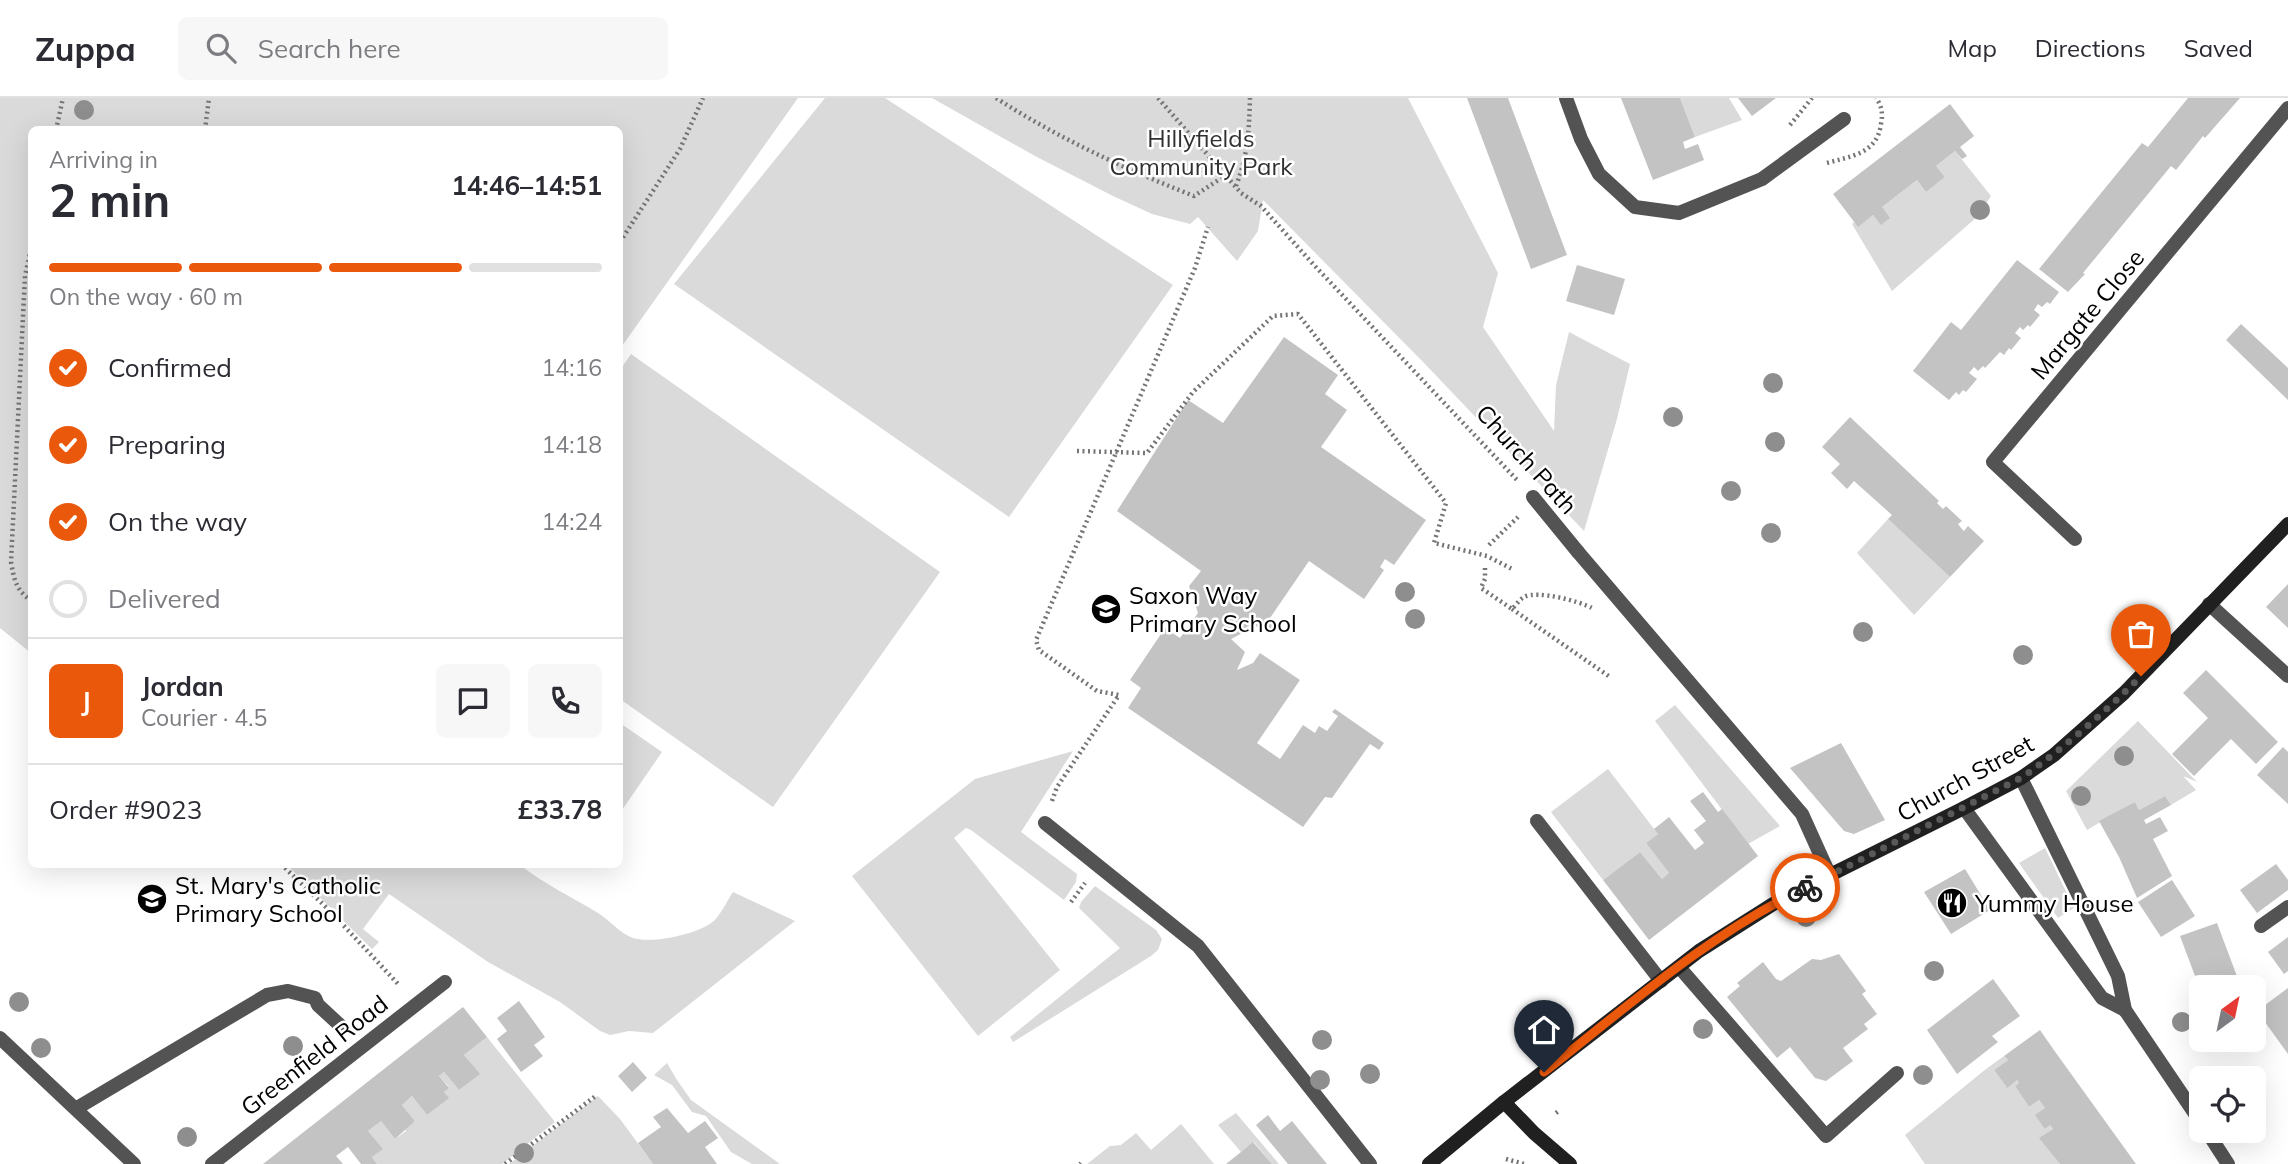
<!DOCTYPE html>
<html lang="en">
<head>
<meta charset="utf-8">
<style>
	body { margin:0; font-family:Mulish,sans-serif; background:#f7f7f7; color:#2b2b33; height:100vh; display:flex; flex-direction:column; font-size:26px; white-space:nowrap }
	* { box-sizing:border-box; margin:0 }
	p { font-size:23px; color:#7c7c81 }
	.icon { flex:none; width:38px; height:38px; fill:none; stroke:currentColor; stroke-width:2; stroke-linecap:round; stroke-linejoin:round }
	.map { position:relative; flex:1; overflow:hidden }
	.sheet { position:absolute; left:28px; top:28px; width:595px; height:742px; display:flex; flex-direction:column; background:#fff; border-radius:10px; box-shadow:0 7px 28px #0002 }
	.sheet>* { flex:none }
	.needle { width:46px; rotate:33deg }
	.fabs { position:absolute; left:2189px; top:877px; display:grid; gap:14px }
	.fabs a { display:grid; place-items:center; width:77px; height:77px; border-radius:10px; background:#fff; box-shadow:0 7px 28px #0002; font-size:35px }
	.pin { position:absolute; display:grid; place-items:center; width:60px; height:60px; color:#fff; margin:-72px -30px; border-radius:50% 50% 50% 0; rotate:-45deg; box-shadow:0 0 7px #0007 }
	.pin .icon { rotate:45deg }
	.courier { position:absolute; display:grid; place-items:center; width:70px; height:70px; margin:-35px; border:5px solid #ea580c; border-radius:50%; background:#fff; color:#222; box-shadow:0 2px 9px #0007 }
	.summary em { font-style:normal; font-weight:700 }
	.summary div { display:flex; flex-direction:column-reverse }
	.summary { display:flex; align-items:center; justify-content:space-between; height:119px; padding:0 21px }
	h1 { font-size:46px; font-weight:700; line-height:52px }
	.bar { display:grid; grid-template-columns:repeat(4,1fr); gap:10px 7px; align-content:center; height:84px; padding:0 21px }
	.bar i { height:9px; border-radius:5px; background:#e1e1e2 }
	.bar .on { background:#ea580c }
	.bar p { grid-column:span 4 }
	.line { display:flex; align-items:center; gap:18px; padding:0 21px; border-top:2px solid #e1e1e2 }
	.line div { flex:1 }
	.round { display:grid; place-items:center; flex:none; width:74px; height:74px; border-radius:10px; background:#f7f7f7 }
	ol { padding:0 21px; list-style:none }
	li { display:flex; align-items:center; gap:21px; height:77px }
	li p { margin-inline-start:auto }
	li .icon { padding:7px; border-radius:50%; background:#ea580c; color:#fff; stroke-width:4 }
	li:last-child { color:#7c7c81 }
	li i { width:38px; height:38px; border:4px solid #e1e1e2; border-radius:50% }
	header { display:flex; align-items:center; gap:42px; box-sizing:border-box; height:98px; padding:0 35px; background:#fff; border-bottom:2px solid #e1e1e2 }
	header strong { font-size:33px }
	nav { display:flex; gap:38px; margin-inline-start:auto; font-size:24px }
	.search { width:490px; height:63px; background:#f7f7f7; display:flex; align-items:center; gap:18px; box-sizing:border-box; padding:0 24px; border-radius:10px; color:#7c7c81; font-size:26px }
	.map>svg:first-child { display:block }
	.green { fill:#dadada }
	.building { fill:#c3c3c3 }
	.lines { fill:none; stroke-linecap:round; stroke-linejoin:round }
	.path { stroke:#757575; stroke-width:4.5; stroke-dasharray:2 3.5; stroke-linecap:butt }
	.lane { stroke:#535353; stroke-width:14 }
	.street { stroke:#535353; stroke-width:14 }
	.secondary { stroke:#202020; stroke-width:14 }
	.tree { fill:#8e8e8e }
	.done { stroke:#595959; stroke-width:7; stroke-dasharray:0 12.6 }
	.route { stroke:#ea580c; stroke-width:9 }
	.labels { text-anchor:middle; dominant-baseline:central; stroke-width:5; stroke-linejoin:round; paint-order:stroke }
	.park-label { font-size:24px; fill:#313131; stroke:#fff }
	.street-label { font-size:24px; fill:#000; stroke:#fff }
	.poi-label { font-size:24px; fill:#000; stroke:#fff; text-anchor:start }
</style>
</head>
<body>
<header>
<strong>Zuppa</strong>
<div class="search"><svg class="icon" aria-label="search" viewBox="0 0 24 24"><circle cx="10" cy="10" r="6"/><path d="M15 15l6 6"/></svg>Search here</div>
<nav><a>Map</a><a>Directions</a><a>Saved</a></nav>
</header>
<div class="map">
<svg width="2288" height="1066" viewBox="0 0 2288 1066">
	<rect width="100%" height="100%" fill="#fff"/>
	<!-- green -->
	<g class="green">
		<polygon points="0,0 798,0 620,251 620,32 32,32 31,555 0,530"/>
		<polygon points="825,0 885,0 1173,187 1009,419 674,186"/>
		<polygon points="932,0 1408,0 1498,175 1483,229 1554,333 1556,287 1569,234 1630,266 1617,321 1584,433 1426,267 1263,102 1258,133 1237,163 1198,119 1190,126 1152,116 1113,98 1035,58"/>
		<polygon points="1680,0 1729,0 1742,22 1695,39"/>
		<polygon points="1955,53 1991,98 1977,119 1892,193 1852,126 1854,124 1858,128 1873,117 1881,126 1882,109 1917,82 1926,94 1945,79 1936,68"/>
		<polygon points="631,256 940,474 773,709 620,601 620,272"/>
		<polygon points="1888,421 1950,479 1914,517 1857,455"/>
		<polygon points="1675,607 1780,728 1748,746 1655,623"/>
		<polygon points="2138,623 2197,684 2183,678 2196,692 2171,707 2165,698 2139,712 2135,704 2087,732 2066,693"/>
		<polygon points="620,625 662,654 620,715 620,624"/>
		<polygon points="1073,653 1021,734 1077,776 1076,784 1064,802 971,732 966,730 954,740 1060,872 978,938 852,778 975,681"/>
		<polygon points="1608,671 1658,736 1646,745 1669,775 1662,781 1640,754 1603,782 1551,714"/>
		<polygon points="2045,750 2074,810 2058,820 2019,765"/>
		<path d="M287 767H520C544 786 572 799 598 815 610 822 619 835 633 840 653 846 700 836 715 822 722 814 727 803 733 794L795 823 653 935 629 933 610 937 600 933 560 904 488 864 389 796 363 831 379 844 372 851Z"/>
		<polygon points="1095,788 1156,832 1162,841 1158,852 1151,858 1013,944 1010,939 1120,850 1079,810 1081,804"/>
		<polygon points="487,939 555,1024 502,1066 377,1066 372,1059 382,1051 368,1033 381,1023 395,1041 406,1033 405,1031 415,1023 402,1007 412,998 427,1017 448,1000 444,994 449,989 439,978 444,974 459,992 479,976 464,957"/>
		<polygon points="2004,958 2008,962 1994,972 2006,989 2017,982 2019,985 2015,988 2029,1009 2039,1002 2045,1010 2045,1031 2050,1027 2053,1031 2040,1040 2060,1066 1925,1066 1905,1037 1986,971"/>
		<polygon points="667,965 677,982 691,1002 780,1066 752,1066 731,1054 706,1018 692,1014 672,987 654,977"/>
		<polygon points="598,998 620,1021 653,1066 509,1066"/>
		<polygon points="1236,1015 1279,1066 1272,1066 1254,1044 1241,1054 1218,1027"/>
		<polygon points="1181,1026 1214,1066 1087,1066 1110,1048 1121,1047 1136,1035 1151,1052"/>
	</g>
	<!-- building -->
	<g class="building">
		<polygon points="1467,0 1508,0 1567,157 1531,171"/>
		<polygon points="1621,0 1680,0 1695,39 1683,44 1685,51 1698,46 1704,62 1653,82"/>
		<polygon points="1738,0 1776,0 1752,18"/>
		<polygon points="2188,0 2240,0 2205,40 2203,38 2176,72 2171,68 2083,175 2085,176 2068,194 2039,171 2142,45 2148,49"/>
		<polygon points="1950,6 1974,38 1960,49 1967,58 1962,61 1955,53 1936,68 1945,79 1926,94 1917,82 1882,109 1890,120 1881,127 1873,117 1858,129 1833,96"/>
		<polygon points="2017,162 2059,194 2050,206 2047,204 2042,209 2038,206 2034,212 2040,217 2030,229 2028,227 2023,232 2020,229 2015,235 2021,240 2011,252 2009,250 2004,257 2000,254 1985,270 1983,268 1978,273 1974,269 1969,275 1977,281 1966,294 1963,292 1959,297 1956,294 1949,302 1913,273 1951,224 1961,232"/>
		<polygon points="1577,167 1625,181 1614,217 1566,203"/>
		<polygon points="2241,226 2288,270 2288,302 2226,242"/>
		<polygon points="1284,239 1338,277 1325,296 1347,312 1321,349 1426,422 1394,467 1385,461 1380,469 1384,472 1364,501 1309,463 1270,520 1276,524 1268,536 1256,528 1231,541 1245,554 1237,572 1253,565 1260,555 1300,582 1257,645 1280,661 1303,627 1315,635 1319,628 1327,633 1338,618 1332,614 1335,611 1384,645 1379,652 1370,646 1332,700 1325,699 1303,729 1128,610 1141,590 1130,582 1165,530 1180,540 1198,515 1189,488 1201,473 1117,413 1188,302 1223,325"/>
		<polygon points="1850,319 1939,403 1937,405 1943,411 1946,408 1962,423 1958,426 1961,430 1964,433 1968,428 1984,443 1950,479 1888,421 1892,417 1854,383 1847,391 1831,375 1840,366 1822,349"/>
		<polygon points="2288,486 2288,530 2266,509"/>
		<polygon points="2206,572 2278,644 2256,666 2231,641 2194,678 2172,656 2208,620 2183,595"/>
		<polygon points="1841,645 1885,722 1854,736 1844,733 1790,670"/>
		<polygon points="2283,649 2288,654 2288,706 2257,677"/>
		<polygon points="1703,694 1718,714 1722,711 1758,758 1649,842 1603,782 1640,754 1662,781 1669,775 1646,745 1658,736 1654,731 1669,719 1695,752 1704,745 1694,732 1706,723 1690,703"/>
		<polygon points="2165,698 2171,707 2144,722 2146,726 2160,719 2168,733 2153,741 2172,778 2137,800 2119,759 2099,723 2135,704 2139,712"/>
		<polygon points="2276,766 2288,782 2288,792 2257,815 2240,792"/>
		<polygon points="1965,771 1990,812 1951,836 1924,794"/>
		<polygon points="2172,782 2195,818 2161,839 2138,804"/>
		<polygon points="2217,825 2241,889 2202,889 2201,894 2180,838"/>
		<polygon points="2288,839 2288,873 2284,876 2268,854"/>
		<polygon points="1839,856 1866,893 1862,896 1877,916 1864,926 1868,931 1843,950 1853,963 1826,983 1815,980 1790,949 1777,960 1727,899 1740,888 1737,885 1763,864 1776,881 1781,883 1812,861 1821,862"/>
		<polygon points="1993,881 2020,918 1992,938 1998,944 1957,976 1927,932"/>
		<polygon points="2288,890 2288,956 2257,913"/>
		<polygon points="519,903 545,939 534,947 543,958 521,974 497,941 507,933 497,920"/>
		<polygon points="463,909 487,939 464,957 480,976 459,992 444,974 439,978 449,990 444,994 449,1000 427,1017 412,998 402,1007 415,1023 395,1041 381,1023 368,1033 383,1051 372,1059 377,1066 361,1066 348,1049 336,1058 343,1066 263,1066"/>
		<polygon points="2040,932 2056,955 2136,1066 2060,1066 2039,1040 2053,1031 2050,1027 2045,1031 2035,1017 2045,1010 2039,1002 2029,1009 2015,988 2019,985 2017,982 2007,990 1994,972 2008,962 2004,958"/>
		<polygon points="633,964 647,980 632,994 618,978"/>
		<polygon points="667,1010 688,1035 705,1023 718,1040 705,1049 717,1066 653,1066 638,1045 661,1029 653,1019"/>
		<polygon points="1268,1017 1280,1033 1292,1023 1327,1066 1288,1066 1256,1027"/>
		<polygon points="1253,1044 1272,1066 1226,1066 1241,1054"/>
	</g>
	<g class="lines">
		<!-- path -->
		<g class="path">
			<path d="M996 0C1058 40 1125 71 1194 98L1226 77"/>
			<polyline points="1158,0 1241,95 1261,108 1313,166 1518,383"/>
			<polyline points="1790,27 1812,0"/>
			<polyline points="56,32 63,0"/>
			<polyline points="205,32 209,0"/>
			<path d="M1827 65C1851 58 1877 56 1881 26 1883 16 1882 8 1876 0"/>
			<path d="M1236 88C1248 57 1249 33 1250 0"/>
			<polyline points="620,144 680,51 703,0"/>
			<path d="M32 146 25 178 11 464C14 481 16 493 32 503"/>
			<polyline points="1077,353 1147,355 1193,294 1273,218 1298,216 1446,405 1434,445 1487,458 1514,472"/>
			<polyline points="1489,447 1518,419"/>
			<path d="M1485 470V481L1481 490 1512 511C1516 507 1519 502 1524 499 1537 492 1579 503 1592 510"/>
			<polyline points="1512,511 1610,579"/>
			<polyline points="1052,703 1057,689 1119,597 1097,593 1039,552 1036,542 1195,170 1208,129"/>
			<polyline points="281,766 332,815 400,888"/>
			<polyline points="1071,804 1085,785"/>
			<polyline points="1556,1015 1560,1012"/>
			<polyline points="1506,1061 1524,1066"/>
			<polyline points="505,1066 597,997"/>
			<polyline points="1080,1066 1081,1065"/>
		</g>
		<!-- lane -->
		<g class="lane">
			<polyline points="1533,399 1578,454"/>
			<polyline points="1537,723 1661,883"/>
			<polyline points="1045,725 1198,848 1370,1066"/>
			<polyline points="2261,828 2288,809"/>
			<polyline points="1679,869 1826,1038 1897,975"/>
			<polyline points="0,940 134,1066"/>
			<polyline points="77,1010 267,897 288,893 315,900 318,907 343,930"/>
		</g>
		<!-- street -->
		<g class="street">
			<polyline points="1566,0 1581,41 1599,76 1635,109 1679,115 1762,81 1844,21"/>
			<polyline points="2075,441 1993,364 2288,10"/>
			<polyline points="1578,454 1802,716 1830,778"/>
			<polyline points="2209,506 2288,578"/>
			<polyline points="2021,680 2118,878 2125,912 2202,1026"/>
			<polyline points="1964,710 2102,900 2125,912"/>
			<polyline points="2206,1032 2228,1066"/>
			<polyline points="212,1066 445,884"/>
		</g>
		<!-- secondary -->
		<g class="secondary">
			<polyline points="1504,1004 1534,1035 1570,1066"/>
			<polyline points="1429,1066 1504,1004 1699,853 1778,803 1964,710 2021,680 2054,657 2124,595 2288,426"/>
		</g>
	</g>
	<!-- trees -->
	<g class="tree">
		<circle cx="84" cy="12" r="10"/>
		<circle cx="1980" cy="112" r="10"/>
		<circle cx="1773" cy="285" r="10"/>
		<circle cx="1673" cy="319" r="10"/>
		<circle cx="1775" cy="344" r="10"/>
		<circle cx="1731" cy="393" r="10"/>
		<circle cx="1771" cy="435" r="10"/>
		<circle cx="1405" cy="494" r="10"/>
		<circle cx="1415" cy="521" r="10"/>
		<circle cx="1863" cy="534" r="10"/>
		<circle cx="2023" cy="557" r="10"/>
		<circle cx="2124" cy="658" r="10"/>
		<circle cx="2081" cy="698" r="10"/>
		<circle cx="1806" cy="819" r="10"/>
		<circle cx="1934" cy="873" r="10"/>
		<circle cx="19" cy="904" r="10"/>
		<circle cx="2182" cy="924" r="10"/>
		<circle cx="1703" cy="931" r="10"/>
		<circle cx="1322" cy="942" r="10"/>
		<circle cx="293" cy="948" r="10"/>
		<circle cx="41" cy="950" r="10"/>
		<circle cx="1370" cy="976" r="10"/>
		<circle cx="1923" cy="977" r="10"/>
		<circle cx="1320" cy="982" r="10"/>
		<circle cx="187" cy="1039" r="10"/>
		<circle cx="524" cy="1055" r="10"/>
	</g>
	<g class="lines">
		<!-- done -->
		<path class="done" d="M1805 790 2021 680C2064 650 2104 615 2141 578"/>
		<!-- route -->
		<path class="route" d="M1544 974C1627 909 1709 836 1805 790"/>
	</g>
	<!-- icons -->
	<defs>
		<g id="school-disc" transform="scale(1.575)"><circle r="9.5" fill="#000" stroke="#fff"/><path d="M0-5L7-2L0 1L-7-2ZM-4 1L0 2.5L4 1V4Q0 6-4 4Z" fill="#fff"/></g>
		<g id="restaurant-disc" transform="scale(1.575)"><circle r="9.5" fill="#000" stroke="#fff"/><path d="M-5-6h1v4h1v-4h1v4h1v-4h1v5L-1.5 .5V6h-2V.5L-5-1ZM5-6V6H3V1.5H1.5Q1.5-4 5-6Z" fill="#fff"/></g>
	</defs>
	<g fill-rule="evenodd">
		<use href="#school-disc" x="1106" y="511"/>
		<use href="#school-disc" x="152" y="801"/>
		<use href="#restaurant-disc" x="1952" y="805"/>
	</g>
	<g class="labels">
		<!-- park labels -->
		<g class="park-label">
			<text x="1201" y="40">Hillyfields<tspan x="1201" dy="28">Community Park</tspan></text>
		</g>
		<!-- street labels -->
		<g class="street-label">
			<text transform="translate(2087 216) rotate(-50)">Margate Close</text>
			<text transform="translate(1527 361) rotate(48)">Church Path</text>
			<text transform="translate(1965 680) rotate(-29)">Church Street</text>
			<text transform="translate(314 957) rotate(-38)">Greenfield Road</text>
		</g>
		<!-- poi labels -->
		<g class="poi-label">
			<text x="1129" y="497">Saxon Way<tspan x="1129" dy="28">Primary School</tspan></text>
			<text x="175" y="787">St. Mary's Catholic<tspan x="175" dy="28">Primary School</tspan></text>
			<text x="1975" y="805">Yummy House</text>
		</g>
	</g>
</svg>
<div class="fabs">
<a><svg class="needle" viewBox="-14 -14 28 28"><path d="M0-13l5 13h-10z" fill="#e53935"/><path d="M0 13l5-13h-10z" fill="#7c7c81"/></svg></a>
<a><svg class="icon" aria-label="locate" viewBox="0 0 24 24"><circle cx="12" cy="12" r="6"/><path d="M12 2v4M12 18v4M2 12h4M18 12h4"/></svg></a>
</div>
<div class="pin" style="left:2141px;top:578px;background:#ea580c"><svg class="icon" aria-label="bag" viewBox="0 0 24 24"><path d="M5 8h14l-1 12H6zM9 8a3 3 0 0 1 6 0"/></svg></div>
<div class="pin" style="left:1544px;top:974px;background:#1f2937"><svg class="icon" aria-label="home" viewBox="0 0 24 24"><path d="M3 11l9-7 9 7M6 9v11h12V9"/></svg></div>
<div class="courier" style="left:1805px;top:790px"><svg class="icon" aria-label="bike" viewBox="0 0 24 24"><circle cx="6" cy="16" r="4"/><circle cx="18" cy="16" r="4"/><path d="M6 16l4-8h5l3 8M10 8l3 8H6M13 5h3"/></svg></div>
<section class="sheet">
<div class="summary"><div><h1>2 min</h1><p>Arriving in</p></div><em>14:46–14:51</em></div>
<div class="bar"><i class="on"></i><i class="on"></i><i class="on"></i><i></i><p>On the way · 60 m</p></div>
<ol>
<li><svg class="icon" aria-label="check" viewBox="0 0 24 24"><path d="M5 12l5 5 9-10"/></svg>Confirmed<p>14:16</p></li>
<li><svg class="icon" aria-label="check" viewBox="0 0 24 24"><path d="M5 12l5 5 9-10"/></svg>Preparing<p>14:18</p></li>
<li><svg class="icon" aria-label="check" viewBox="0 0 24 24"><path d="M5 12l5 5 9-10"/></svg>On the way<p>14:24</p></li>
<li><i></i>Delivered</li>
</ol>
<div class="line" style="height:126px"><b class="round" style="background:#ea580c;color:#fff">J</b><div><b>Jordan</b><p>Courier · 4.5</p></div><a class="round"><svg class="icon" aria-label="chat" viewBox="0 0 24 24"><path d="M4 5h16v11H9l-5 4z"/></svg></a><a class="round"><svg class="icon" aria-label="phone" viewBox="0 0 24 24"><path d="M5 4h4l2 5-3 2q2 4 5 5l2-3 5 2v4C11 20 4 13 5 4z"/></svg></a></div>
<div class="line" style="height:91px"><div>Order #9023</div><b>£33.78</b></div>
</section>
</div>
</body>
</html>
